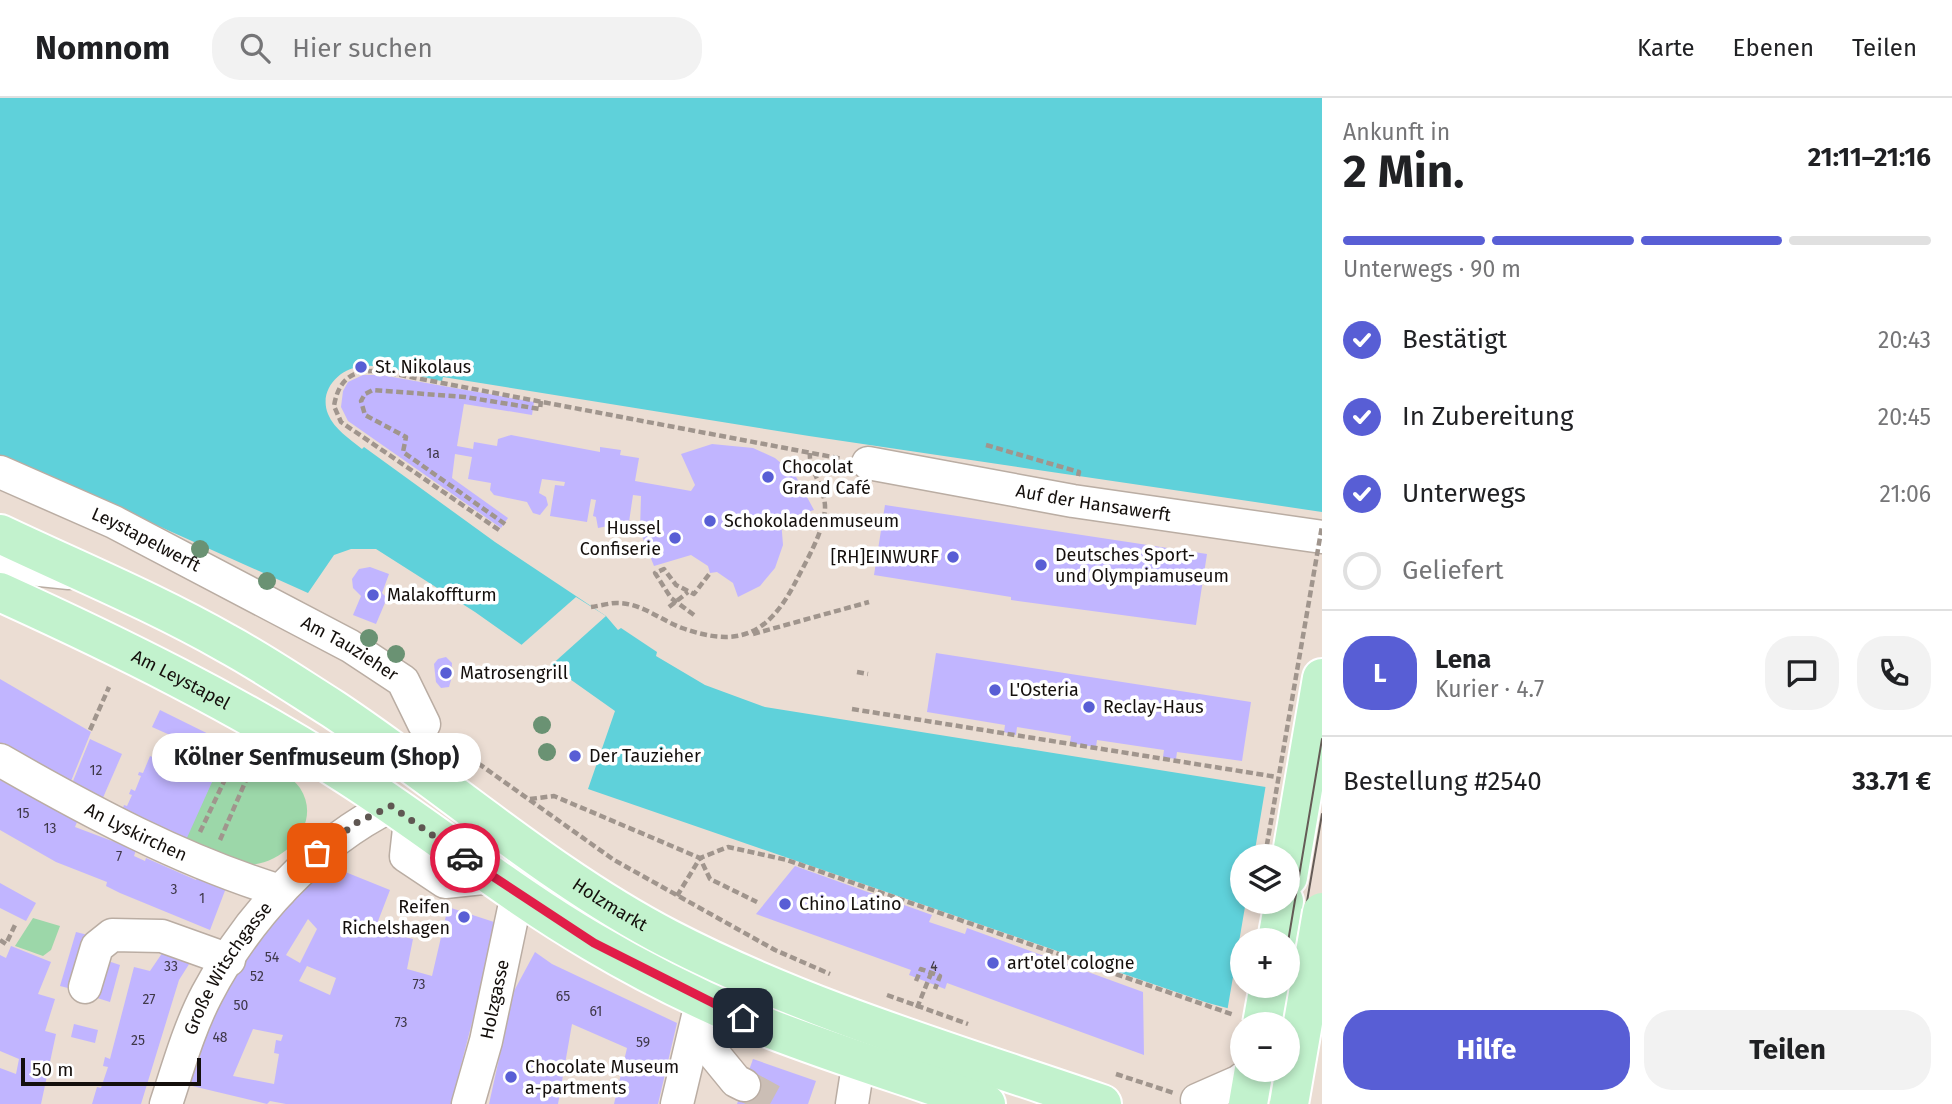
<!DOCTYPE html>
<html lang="de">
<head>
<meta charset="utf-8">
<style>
	body { margin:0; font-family:"Fira Sans",sans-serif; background:#f2f2f2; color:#202124; height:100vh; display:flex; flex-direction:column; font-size:26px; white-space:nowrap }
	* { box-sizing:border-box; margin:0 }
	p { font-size:23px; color:#757577 }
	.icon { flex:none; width:38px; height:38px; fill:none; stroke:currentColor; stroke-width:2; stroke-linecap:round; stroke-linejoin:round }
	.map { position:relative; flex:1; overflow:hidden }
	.side { display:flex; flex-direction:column; background:#fff; width:630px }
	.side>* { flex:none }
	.fabs { position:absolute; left:1230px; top:746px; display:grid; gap:14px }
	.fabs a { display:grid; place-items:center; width:70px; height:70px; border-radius:50%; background:#fff; box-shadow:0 4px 10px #0003; font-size:35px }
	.scale { position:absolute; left:21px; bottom:18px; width:180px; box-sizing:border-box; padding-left:7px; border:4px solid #140f0c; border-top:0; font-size:19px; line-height:24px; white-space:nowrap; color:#140f0c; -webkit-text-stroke:5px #fff; paint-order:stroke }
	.pin { position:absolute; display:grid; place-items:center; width:60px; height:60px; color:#fff; margin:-30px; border-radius:14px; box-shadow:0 4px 10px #0006 }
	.courier { position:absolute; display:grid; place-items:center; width:70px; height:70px; margin:-35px; border:5px solid #e11d48; border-radius:50%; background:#fff; color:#222; box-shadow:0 2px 9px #0007 }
	.bubble { position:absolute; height:49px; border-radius:24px; background:#fff; box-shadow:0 4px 10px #0003; font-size:23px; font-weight:700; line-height:49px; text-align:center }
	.headline em { font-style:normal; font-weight:700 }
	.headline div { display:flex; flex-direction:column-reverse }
	.headline { display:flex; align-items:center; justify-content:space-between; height:119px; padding:0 21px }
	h1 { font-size:46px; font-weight:700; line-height:52px }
	.bar { display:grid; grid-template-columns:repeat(4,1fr); gap:10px 7px; align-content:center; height:84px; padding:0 21px }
	.bar i { height:9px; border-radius:5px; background:#e0e0e0 }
	.bar .current { background:#585ed5 }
	.bar p { grid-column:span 4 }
	.line { display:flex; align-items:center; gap:18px; padding:0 21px; border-top:2px solid #e0e0e0 }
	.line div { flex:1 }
	.round { display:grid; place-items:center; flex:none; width:74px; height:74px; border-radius:28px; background:#f2f2f2 }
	ol { padding:0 21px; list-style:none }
	li { display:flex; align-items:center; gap:21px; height:77px }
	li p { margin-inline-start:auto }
	li .icon { padding:7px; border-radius:50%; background:#585ed5; color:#fff; stroke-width:4 }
	li:last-child { color:#757577 }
	li i { width:38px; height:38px; border:4px solid #e0e0e0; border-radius:50% }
	.primary-button { display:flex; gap:14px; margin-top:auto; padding:14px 21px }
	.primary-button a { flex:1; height:80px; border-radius:28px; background:#585ed5; color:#fff; font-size:28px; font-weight:700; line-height:80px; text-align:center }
	.primary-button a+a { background:#f2f2f2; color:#202124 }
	header { display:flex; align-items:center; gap:42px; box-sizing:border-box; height:98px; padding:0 35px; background:#fff; border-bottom:2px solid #e0e0e0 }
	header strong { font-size:33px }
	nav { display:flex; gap:38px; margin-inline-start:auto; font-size:24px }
	.search { width:490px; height:63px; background:#f2f2f2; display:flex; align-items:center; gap:18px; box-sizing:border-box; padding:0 24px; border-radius:28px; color:#757577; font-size:26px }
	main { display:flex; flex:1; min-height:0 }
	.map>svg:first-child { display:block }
	.green { fill:#9cd7a9 }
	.water { fill:#5fd1da; fill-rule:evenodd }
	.pier { fill:#ebddd3; fill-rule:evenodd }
	.building { fill:#c1b5ff; fill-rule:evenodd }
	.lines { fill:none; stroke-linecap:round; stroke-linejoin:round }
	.minor-tunnel { stroke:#cbbeb5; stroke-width:32; stroke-dasharray:32 16; stroke-linecap:butt }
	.minor-casing { stroke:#baada3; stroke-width:35 }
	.major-casing { stroke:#fff; stroke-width:42 }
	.path { stroke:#a0958d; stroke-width:4.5; stroke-dasharray:7 3.5; stroke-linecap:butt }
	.minor { stroke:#fff; stroke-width:32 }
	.major { stroke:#c2f2cd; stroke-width:38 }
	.tram { stroke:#645b56; stroke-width:2 }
	.major-bridge-casing { stroke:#fff; stroke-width:42; stroke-linecap:butt }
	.path-bridge { stroke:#a0958d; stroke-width:4.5; stroke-dasharray:7 3.5; stroke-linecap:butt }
	.major-bridge { stroke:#c2f2cd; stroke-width:38 }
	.tree { fill:#6a9273 }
	.done { stroke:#5f5752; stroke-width:7; stroke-dasharray:0 12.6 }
	.route { stroke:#e11d48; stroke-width:9 }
	.poi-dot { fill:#585ed5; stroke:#fff; stroke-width:2.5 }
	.labels { text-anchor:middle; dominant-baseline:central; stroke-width:7; stroke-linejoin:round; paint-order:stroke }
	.number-label { font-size:14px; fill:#3f3849 }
	.poi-label { font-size:18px; fill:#140f0c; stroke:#fff; text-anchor:start }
	.street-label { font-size:18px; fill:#140f0c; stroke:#fff }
</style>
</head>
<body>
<header>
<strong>Nomnom</strong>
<div class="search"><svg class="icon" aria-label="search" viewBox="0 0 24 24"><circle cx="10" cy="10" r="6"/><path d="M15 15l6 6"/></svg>Hier suchen</div>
<nav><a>Karte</a><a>Ebenen</a><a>Teilen</a></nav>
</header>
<main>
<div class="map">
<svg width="1322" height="1006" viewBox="0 0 1322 1006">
	<rect width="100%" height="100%" fill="#ebddd3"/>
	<!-- green -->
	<g class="green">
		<path d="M248 659C263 667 290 675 300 690 323 725 286 765 250 767L185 741 221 664 241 674Z"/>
		<polygon points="33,820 60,828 51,852 43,858 15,848"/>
	</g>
	<!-- water -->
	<path class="water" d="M0 0H1322V414L809 338 443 279 442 283C418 279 386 266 364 268 341 269 318 291 328 316 334 331 350 341 362 351L364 349 495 444 606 518 618 532 621 530 657 554 656 558 705 587 765 609 1322 698 1288 926 1208 905 588 691 615 613 475 514 376 451H351L334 457 308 495 0 357ZM1242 758H1288V803H1242ZM1242 842H1288V887H1242Z"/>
	<!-- pier -->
	<g class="pier">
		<polygon points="576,499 606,518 548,570 519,549"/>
		<path d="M1266 686 1322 694V942L1288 932V926H1266L1227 914 1246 803H1288V758H1254ZM1242 842H1288V887H1242Z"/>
	</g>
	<!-- building -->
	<g class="building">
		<polygon points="363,277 381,277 534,304 532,317 464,306 457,348 473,351 474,344 497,348 498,341 511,337 600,354 600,349 621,352 620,357 639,360 635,383 691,393 695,387 681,356 712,346 753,350 775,360 795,377 814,412 781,422 783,447 775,470 760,488 738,499 733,485 717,474 710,475 708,468 691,457 654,468 640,433 641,398 633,397 629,424 609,421 608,428 598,430 596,419 593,418 596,402 591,401 587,424 550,418 555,387 564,388 565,384 542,381 539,395 546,399 548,407 540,417 533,415 527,404 494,397 490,392 491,385 468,381 472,359 455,356 452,380 508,420 501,430 348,323 341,309 343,293 348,284"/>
		<polygon points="885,407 1207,456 1196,527 1011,502 1011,499 874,477"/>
		<polygon points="370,469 389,476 382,495 387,500 376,526 353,517 361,498 353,490 352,481 359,471"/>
		<polygon points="936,555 1251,604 1242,663 1177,654 1176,661 1163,659 1164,652 1097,642 1096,649 1070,645 1071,638 1017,629 1016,637 1004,634 1005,627 927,614"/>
		<polygon points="446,559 452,565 451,582 449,589 441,590 436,584 434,566 438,561"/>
		<polygon points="0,581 91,634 69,688 0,647"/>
		<polygon points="160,612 249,656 241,674 221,664 186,742 119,721 124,707 127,708 132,697 129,696 131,691 135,693 141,678 138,677 139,674 143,675 150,658 157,661 169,641 170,637 152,629"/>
		<polygon points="90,641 122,656 102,702 71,688"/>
		<polygon points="0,682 77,724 75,729 136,752 134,758 145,763 146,760 196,782 197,779 226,790 210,832 120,795 106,788 107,784 56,764 0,732"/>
		<path d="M323 765 390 792 375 831 413 841 407 871 432 878 448 809 494 824 497 828 451 1006H286L270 1003 267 1006 188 987 212 915 231 880 285 808ZM308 821 317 831 300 865 286 857ZM307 868 336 880 330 897 299 883ZM253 931 283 937 281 943 276 942 274 955 279 956 274 986 233 978Z"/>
		<polygon points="795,768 932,817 929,824 965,836 967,830 1143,894 1144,957 947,885 945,891 909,877 911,872 756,816"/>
		<polygon points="0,785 36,805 26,823 0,810"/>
		<polygon points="76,834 92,838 76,892 60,888"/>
		<polygon points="11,848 51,864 38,896 55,901 45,933 56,936 41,1006 0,1006 0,970 16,976 19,961 0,953 0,857 6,860"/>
		<polygon points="167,848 191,863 179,882 141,1006 92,1006 97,989 101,990 108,969 103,968 105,959 110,961 134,869 150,873"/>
		<polygon points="535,854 552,866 677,925 658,1006 614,1006 627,950 572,926 558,1006 489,1006 514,893"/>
		<polygon points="105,862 120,867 110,904 94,899"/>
		<polygon points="74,926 98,932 95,945 71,939"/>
		<polygon points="753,961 816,983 808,1006 737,1006"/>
	</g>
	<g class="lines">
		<!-- minor-tunnel -->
		<polyline class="minor-tunnel" points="744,987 779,1006"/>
		<!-- minor casing -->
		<g class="minor-casing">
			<g id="minor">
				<path id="s1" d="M868 365 1073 403 1322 439"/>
				<path id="s2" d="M0 374 114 424 350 548 403 583 424 626"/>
				<polyline points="0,468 69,475"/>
				<path id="s3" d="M0 662C89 713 182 763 280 793"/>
				<polyline points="410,722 406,758 445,784 492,779"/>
				<polyline points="85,889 97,849 112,837 162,838 229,862"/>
				<polyline points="695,933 736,983 744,987"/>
				<polyline points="1197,1002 1238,984 1257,971"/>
				<path id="s4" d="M166 1006C178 970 189 930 207 896 246 821 315 745 391 708"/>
				<path id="s5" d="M468 1006 486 943 517 796"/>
				<polyline points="677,1006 702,901"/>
				<polyline points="852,1006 862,942"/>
			</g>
		</g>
		<!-- major casing -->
		<g class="major-casing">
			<g id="major">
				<path id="s6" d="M0 436C76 472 154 504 226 545 263 565 298 589 333 611 446 686 548 778 669 841 806 912 957 956 1102 1006"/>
				<path id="s7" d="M0 494C119 548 237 606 347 677 430 730 507 794 593 844 640 872 692 898 743 920 822 953 905 977 986 1006"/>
				<polyline points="1288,779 1322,580"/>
				<polyline points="1277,842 1284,803"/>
			</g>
		</g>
		<!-- path -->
		<g class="path">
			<polyline points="986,347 1079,374 1078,378"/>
			<polyline points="505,426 403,354 406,339 365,317 361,303 365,296 373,292 465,299 540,311 541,303"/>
			<path d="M499 432 341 324 334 308C339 278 356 270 384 274L843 361"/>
			<path d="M591 509C599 508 609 505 617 505 642 505 660 522 682 530 738 550 768 537 795 485 806 463 823 436 825 411 826 391 808 370 810 355"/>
			<polyline points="669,509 688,494"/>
			<polyline points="694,517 671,500 655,475 664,471 676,487 694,496 710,475"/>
			<polyline points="753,536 869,504"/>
			<polyline points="857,574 868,576"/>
			<polyline points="852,611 1277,679"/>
			<polyline points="90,632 109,589"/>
			<polyline points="444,641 614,762 775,852 830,876"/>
			<polyline points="530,701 554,698 700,760 710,781 757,804"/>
			<polyline points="200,734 229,673"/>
			<polyline points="220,742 257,657"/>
			<polyline points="677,798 700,760 728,749 787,762 1234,917"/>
			<polyline points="0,842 6,846 15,827"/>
			<polyline points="916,883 921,871 940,878 935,891"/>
			<polyline points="887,897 968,926"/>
			<polyline points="917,910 934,868"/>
			<polyline points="1116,976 1174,995"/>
		</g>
		<!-- minor -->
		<use href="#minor" class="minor"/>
		<!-- major -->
		<use href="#major" class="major"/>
		<!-- tram -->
		<g class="tram">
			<polyline points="1288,844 1322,641"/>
			<polyline points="1274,926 1281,887"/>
			<polyline points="1286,926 1322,716"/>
			<polyline points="1261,1006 1267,971"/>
			<polyline points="1273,1006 1279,971"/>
		</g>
		<!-- major-bridge casing -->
		<g class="major-bridge-casing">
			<g id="major-bridge">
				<polyline points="1262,926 1269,887"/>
				<polyline points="1248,1006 1254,971"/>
				<polyline points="1289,1006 1322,814"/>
			</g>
		</g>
		<!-- path-bridge -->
		<polyline class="path-bridge" points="1265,758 1322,428"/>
		<!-- major-bridge -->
		<use href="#major-bridge" class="major-bridge"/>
	</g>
	<!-- trees -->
	<g class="tree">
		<circle cx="200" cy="451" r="9"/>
		<circle cx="267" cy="483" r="9"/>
		<circle cx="369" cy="540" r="9"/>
		<circle cx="396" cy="556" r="9"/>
		<circle cx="542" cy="627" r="9"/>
		<circle cx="547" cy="654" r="9"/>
	</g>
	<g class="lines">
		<!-- done -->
		<polyline class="done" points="317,755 356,725 391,708 465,760"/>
		<!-- route -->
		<polyline class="route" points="465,760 594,845 743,920"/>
	</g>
	<!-- markers -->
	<g class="poi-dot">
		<circle cx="361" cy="269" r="7"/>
		<circle cx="768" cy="379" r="7"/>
		<circle cx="710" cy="423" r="7"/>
		<circle cx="675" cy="440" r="7"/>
		<circle cx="953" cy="459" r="7"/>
		<circle cx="1041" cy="467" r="7"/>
		<circle cx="373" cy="497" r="7"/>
		<circle cx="446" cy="575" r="7"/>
		<circle cx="995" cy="592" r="7"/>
		<circle cx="1089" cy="609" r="7"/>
		<circle cx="575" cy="658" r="7"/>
		<circle cx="785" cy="806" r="7"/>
		<circle cx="464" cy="819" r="7"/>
		<circle cx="993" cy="865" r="7"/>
		<circle cx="511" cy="979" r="7"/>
	</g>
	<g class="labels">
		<!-- number labels -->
		<g class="number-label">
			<text x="433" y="355">1a</text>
			<text x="96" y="672">12</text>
			<text x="23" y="715">15</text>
			<text x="50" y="730">13</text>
			<text x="119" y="758">7</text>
			<text x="174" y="791">3</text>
			<text x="202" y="800">1</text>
			<text x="272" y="859">54</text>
			<text x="171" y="868">33</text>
			<text x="934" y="868">4</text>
			<text x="257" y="878">52</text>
			<text x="419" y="886">73</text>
			<text x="563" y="898">65</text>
			<text x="149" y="901">27</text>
			<text x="241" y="907">50</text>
			<text x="596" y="913">61</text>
			<text x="401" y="924">73</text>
			<text x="220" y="939">48</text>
			<text x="138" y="942">25</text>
			<text x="643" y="944">59</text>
		</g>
		<!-- poi labels -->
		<g class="poi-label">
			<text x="375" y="269">St. Nikolaus</text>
			<text x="782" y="369">Chocolat<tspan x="782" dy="21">Grand Café</tspan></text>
			<text x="724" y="423">Schokoladenmuseum</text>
			<text x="661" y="430" text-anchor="end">Hussel<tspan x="661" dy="21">Confiserie</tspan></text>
			<text x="1055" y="457">Deutsches Sport-<tspan x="1055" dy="21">und Olympiamuseum</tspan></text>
			<text x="939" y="459" text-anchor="end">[RH]EINWURF</text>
			<text x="387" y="497">Malakoffturm</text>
			<text x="460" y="575">Matrosengrill</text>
			<text x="1009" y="592">L'Osteria</text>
			<text x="1103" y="609">Reclay-Haus</text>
			<text x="589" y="658">Der Tauzieher</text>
			<text x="799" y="806">Chino Latino</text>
			<text x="450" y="809" text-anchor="end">Reifen<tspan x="450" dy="21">Richelshagen</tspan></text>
			<text x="1007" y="865">art'otel cologne</text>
			<text x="525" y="969">Chocolate Museum<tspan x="525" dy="21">a-partments</tspan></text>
		</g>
		<!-- street labels -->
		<g class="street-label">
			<text stroke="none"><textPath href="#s1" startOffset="229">Auf der Hansawerft</textPath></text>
			<text stroke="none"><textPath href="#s2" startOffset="161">Leystapelwerft</textPath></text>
			<text stroke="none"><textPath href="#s2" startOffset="392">Am Tauzieher</textPath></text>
			<text stroke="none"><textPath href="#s7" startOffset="201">Am Leystapel</textPath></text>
			<text stroke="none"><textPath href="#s3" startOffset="154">An Lyskirchen</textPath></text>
			<text stroke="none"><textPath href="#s6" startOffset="716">Holzmarkt</textPath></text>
			<text stroke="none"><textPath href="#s4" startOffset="150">Große Witschgasse</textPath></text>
			<text stroke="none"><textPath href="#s5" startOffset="108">Holzgasse</textPath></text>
		</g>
	</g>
</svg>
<div class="fabs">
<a><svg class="icon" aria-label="layers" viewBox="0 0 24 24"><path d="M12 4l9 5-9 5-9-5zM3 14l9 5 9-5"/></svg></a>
<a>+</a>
<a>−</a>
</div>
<div class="scale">50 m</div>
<div class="pin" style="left:317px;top:755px;background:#ea580c"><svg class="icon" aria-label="bag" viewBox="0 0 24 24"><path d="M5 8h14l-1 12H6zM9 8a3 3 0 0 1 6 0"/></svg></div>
<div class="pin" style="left:743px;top:920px;background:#1f2937"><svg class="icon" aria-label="home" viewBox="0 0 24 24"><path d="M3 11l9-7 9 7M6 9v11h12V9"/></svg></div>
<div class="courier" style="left:465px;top:760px"><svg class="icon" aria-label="car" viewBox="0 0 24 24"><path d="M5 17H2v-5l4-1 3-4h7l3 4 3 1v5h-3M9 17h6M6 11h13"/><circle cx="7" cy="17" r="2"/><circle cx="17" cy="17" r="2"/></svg></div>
<div class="bubble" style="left:152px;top:635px;width:329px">Kölner Senfmuseum (Shop)</div>
</div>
<section class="side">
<div class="headline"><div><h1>2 Min.</h1><p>Ankunft in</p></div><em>21:11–21:16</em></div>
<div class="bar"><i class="current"></i><i class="current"></i><i class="current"></i><i></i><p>Unterwegs · 90 m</p></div>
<ol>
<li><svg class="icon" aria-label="check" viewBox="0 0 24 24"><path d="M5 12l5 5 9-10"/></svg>Bestätigt<p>20:43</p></li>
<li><svg class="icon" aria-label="check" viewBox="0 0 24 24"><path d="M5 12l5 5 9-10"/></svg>In Zubereitung<p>20:45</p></li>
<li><svg class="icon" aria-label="check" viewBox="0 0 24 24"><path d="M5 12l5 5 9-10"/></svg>Unterwegs<p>21:06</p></li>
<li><i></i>Geliefert</li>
</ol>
<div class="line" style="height:126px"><b class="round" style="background:#585ed5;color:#fff">L</b><div><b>Lena</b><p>Kurier · 4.7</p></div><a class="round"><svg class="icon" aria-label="chat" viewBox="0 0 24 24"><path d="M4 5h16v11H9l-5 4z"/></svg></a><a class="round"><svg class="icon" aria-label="phone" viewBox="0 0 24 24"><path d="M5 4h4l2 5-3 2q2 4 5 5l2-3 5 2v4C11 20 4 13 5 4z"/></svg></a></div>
<div class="line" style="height:91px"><div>Bestellung #2540</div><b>33.71 €</b></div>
<div class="primary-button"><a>Hilfe</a><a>Teilen</a></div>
</section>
</main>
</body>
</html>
